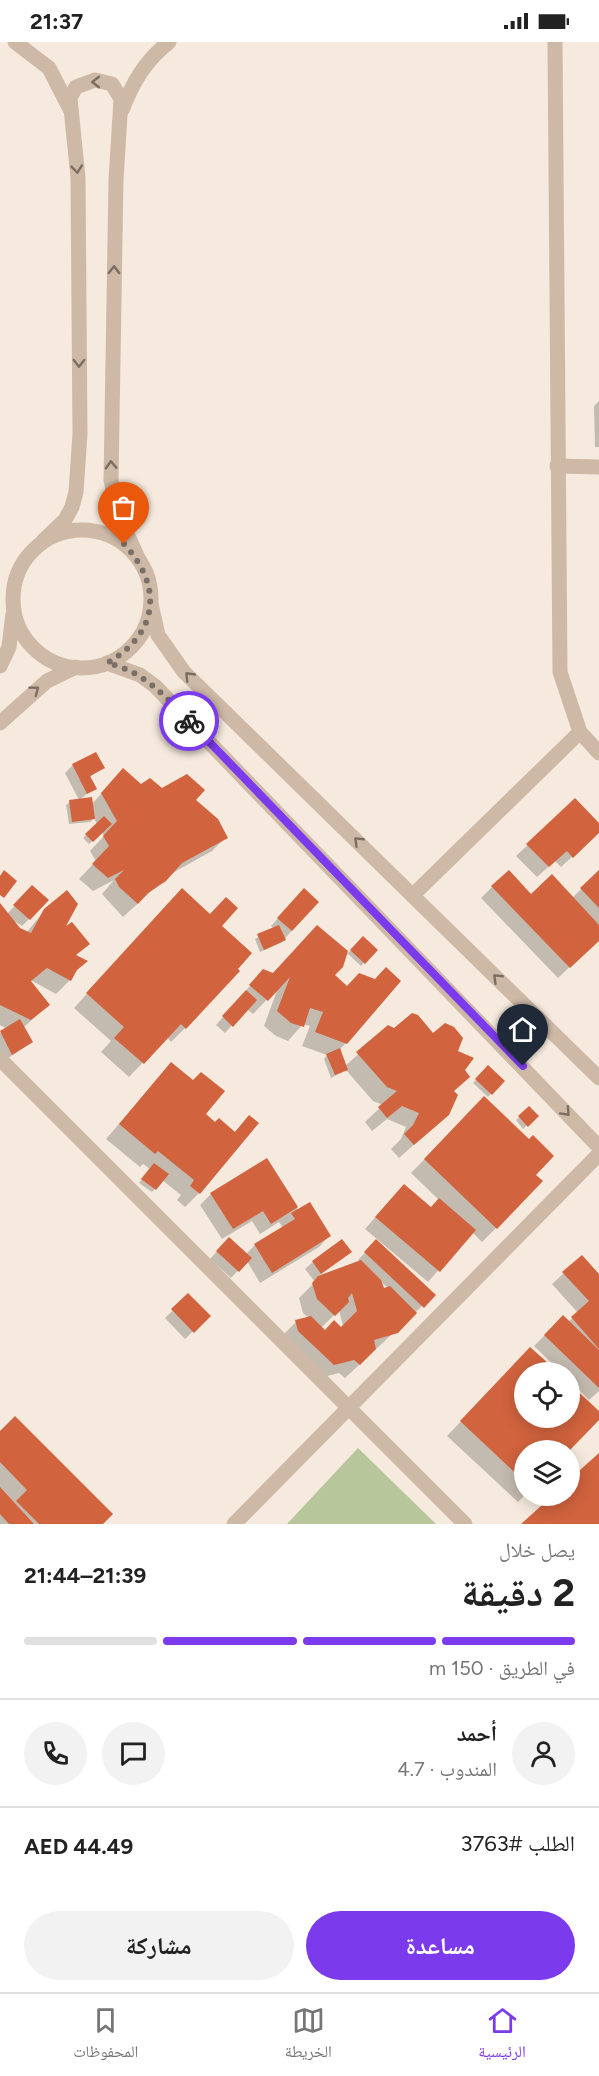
<!DOCTYPE html>
<html lang="ar">
<head>
<meta charset="utf-8">
<style>
	body { margin:0; font-family:Figtree,"Noto Naskh Arabic",sans-serif; background:#f2f2f2; color:#222; direction:rtl; height:100vh; display:flex; flex-direction:column; font-size:22px; white-space:nowrap }
	* { box-sizing:border-box; margin:0 }
	p { font-size:20px; color:#767676 }
	.icon { flex:none; width:33px; height:33px; fill:none; stroke:currentColor; stroke-width:2; stroke-linecap:round; stroke-linejoin:round }
	.map { position:relative; height:1482px; overflow:hidden; direction:ltr }
	.details { display:flex; flex-direction:column; background:#fff; flex:1 }
	.details>* { flex:none }
	.buttons { position:absolute; left:514px; top:1320px; display:grid; gap:12px }
	.buttons a { display:grid; place-items:center; width:66px; height:66px; border-radius:50%; background:#fff; box-shadow:0 3px 15px #0003; font-size:30px }
	.pin { position:absolute; display:grid; place-items:center; width:51px; height:51px; color:#fff; margin:-62px -26px; border-radius:50% 50% 50% 0; rotate:-45deg; box-shadow:0 0 6px #0007 }
	.pin .icon { rotate:45deg }
	.courier { position:absolute; display:grid; place-items:center; width:60px; height:60px; margin:-30px; border:4px solid #7c3aed; border-radius:50%; background:#fff; color:#222; box-shadow:0 2px 8px #0007 }
	.head em { font-style:normal; font-weight:700 }
	.head div { display:flex; flex-direction:column-reverse }
	.head { display:flex; align-items:center; justify-content:space-between; height:102px; padding:0 24px }
	h1 { font-size:39px; font-weight:700; line-height:45px }
	.bar { display:grid; grid-template-columns:repeat(4,1fr); gap:9px 6px; align-content:center; height:72px; padding:0 24px }
	.bar i { height:8px; border-radius:4px; background:#e0e0e0 }
	.bar .current { background:#7c3aed }
	.bar p { grid-column:span 4 }
	.line { display:flex; align-items:center; gap:15px; padding:0 24px; border-top:2px solid #e0e0e0 }
	.line div { flex:1 }
	.round { display:grid; place-items:center; flex:none; width:63px; height:63px; border-radius:32px; background:#f2f2f2 }
	.primary-button { display:flex; gap:12px; margin-top:auto; padding:12px 24px }
	.primary-button a { flex:1; height:69px; border-radius:36px; background:#7c3aed; color:#fff; font-size:24px; font-weight:700; line-height:69px; text-align:center }
	.primary-button a+a { background:#f2f2f2; color:#222 }
	.status { display:flex; justify-content:space-between; align-items:center; height:42px; padding:0 30px; background:#fff; direction:ltr }
	.status svg { height:16px; fill:currentColor }
	.tabs { display:flex; justify-content:space-around; align-items:center; height:84px; border-top:2px solid #e0e0e0; background:#fff; font-size:16px; color:#767676 }
	.tabs a { display:grid; justify-items:center; gap:3px }
	.tabs .current { color:#7c3aed }
	.map>svg:first-child { display:block }
	.green { fill:#b7c69b }
	.shadow { fill:#0003; fill-rule:evenodd }
	.building { fill:#d1633e }
	.lines { fill:none; stroke-linecap:round; stroke-linejoin:round }
	.minor { stroke:#ceb9a7; stroke-width:15 }
	.tertiary { stroke:#ceb9a7; stroke-width:15 }
	.oneway { stroke:#7d6d61 }
	.done { stroke:#7b7067; stroke-width:6; stroke-dasharray:0 10.8 }
	.route { stroke:#7c3aed; stroke-width:8 }
</style>
</head>
<body>
<div class="status"><b>21:37</b><svg viewBox="0 0 49 12"><path d="M0 12V9h3v3zM5 12V6h3v6zM10 12V3h3v9zM15 12V0h3v12zM26 1h20v11H26zM47 4h2v5h-2z"/></svg></div>
<div class="map">
<svg width="599" height="1482" viewBox="0 0 599 1482">
	<rect width="100%" height="100%" fill="#f5eadd"/>
	<!-- green -->
	<polygon class="green" points="358,1406 436,1482 287,1482"/>
	<!-- shadow -->
	<g class="shadow">
		<polygon points="599,359 599,405 595,405 594,364"/>
		<polygon points="96,712 103,725 89,736 95,746 79,758 65,731 73,723"/>
		<polygon points="110,742 141,743 194,758 226,795 212,809 169,833 123,875 102,852 114,838 93,849 79,837 96,819 90,809 104,794 102,790 89,802 83,796 97,782 94,776 90,780 69,782 66,763 70,760 92,762"/>
		<polygon points="575,758 599,783 599,790 561,825 555,819 537,835 516,814"/>
		<polygon points="599,830 599,897 558,936 481,856 492,845 531,854 572,856"/>
		<polygon points="32,845 29,877 22,884 11,877 19,887 26,891 45,868 62,889 88,902 75,914 74,931 70,938 56,952 27,936 48,963 23,986 32,1000 4,1019 0,1011 0,991 7,987 0,983 0,863 7,872"/>
		<polygon points="297,856 317,860 281,901 260,910 255,897 274,887 271,884"/>
		<polygon points="168,862 220,884 185,986 171,1000 167,995 129,1035 101,1010 111,999 74,966"/>
		<polygon points="317,885 348,911 363,896 376,908 361,924 346,910 333,933 346,1001 339,1008 345,1024 389,985 433,993 456,1009 463,1028 453,1050 448,1072 399,1116 391,1107 401,1097 406,1085 387,1077 372,1089 365,1080 383,1063 373,1059 346,1028 331,1036 324,1017 327,1013 302,1004 310,984 303,982 288,999 276,994 264,984 278,946 253,972 247,967 225,991 216,983 263,929 272,932"/>
		<polygon points="171,1022 204,1072 215,1082 234,1091 249,1075 199,1151 185,1165 177,1158 181,1153 162,1138 152,1150 139,1141 150,1127 143,1122 140,1125 106,1097"/>
		<polygon points="488,1025 503,1039 488,1055 473,1041"/>
		<polygon points="485,1056 534,1133 496,1186 482,1200 472,1190 428,1240 365,1187 393,1155 431,1167 439,1158 411,1131"/>
		<polygon points="529,1066 537,1074 523,1087 516,1078"/>
		<polygon points="267,1118 298,1168 329,1194 319,1205 260,1241 247,1219 231,1236 210,1217 222,1204 246,1212 255,1203 283,1186 279,1180 260,1192 252,1179 222,1197 200,1163 211,1152"/>
		<path d="M376 1199 434 1253 345 1336 339 1331 319 1336 282 1294 296 1280 309 1276 303 1271 299 1256 315 1240 305 1227 313 1220 350 1210 318 1234 360 1220 358 1218ZM380 1239 388 1246 383 1247ZM339 1268 343 1284 325 1290 321 1286Z"/>
		<polygon points="582,1215 599,1234 599,1349 589,1358 570,1339 570,1330 561,1330 534,1304 563,1275 568,1280 578,1271 552,1242"/>
		<polygon points="188,1254 209,1274 185,1297 165,1276"/>
		<polygon points="530,1307 555,1330 525,1330 525,1376 570,1376 570,1344 599,1371 599,1375 568,1408 525,1408 525,1453 518,1460 447,1394"/>
		<polygon points="0,1391 101,1482 0,1482"/>
	</g>
	<!-- building -->
	<g class="building">
		<polygon points="96,710 105,726 90,734 97,747 87,752 72,722"/>
		<polygon points="123,726 141,742 150,736 162,746 187,732 205,748 196,758 218,777 228,796 182,821 166,839 148,851 138,862 119,845 115,837 124,828 108,836 92,822 109,804 103,794 117,779 101,751"/>
		<polygon points="92,755 95,777 72,780 69,758"/>
		<polygon points="575,756 599,781 599,791 573,816 567,809 549,825 526,802"/>
		<polygon points="104,774 112,782 93,800 85,792"/>
		<polygon points="4,828 17,839 4,856 0,853 0,834"/>
		<polygon points="509,828 531,852 552,832 599,883 599,899 570,926 491,844"/>
		<polygon points="599,828 599,866 580,846"/>
		<polygon points="32,843 49,858 30,878 13,863"/>
		<polygon points="182,846 210,872 226,855 238,866 222,884 252,911 238,927 240,929 186,987 181,982 144,1022 114,996 124,985 86,951"/>
		<polygon points="304,846 319,860 292,889 277,876"/>
		<polygon points="67,848 78,862 66,884 72,880 90,902 76,913 88,919 77,928 71,939 47,926 31,939 50,963 31,978 0,963 0,861 20,886 31,891 44,867"/>
		<polygon points="279,883 286,898 264,908 257,892"/>
		<polygon points="317,883 348,909 343,925 335,933 347,944 359,931 375,937 386,925 401,939 347,1002 315,990 323,970 310,966 304,985 291,981 277,969 290,935 268,959 249,943 263,927 273,931"/>
		<polygon points="363,894 378,908 365,922 350,908"/>
		<polygon points="246,948 257,958 233,985 222,974"/>
		<polygon points="412,971 418,973 433,991 445,981 454,985 463,996 458,1009 474,1016 465,1028 470,1035 454,1049 458,1053 449,1073 414,1103 404,1092 413,1083 419,1071 402,1064 387,1076 378,1065 397,1049 387,1045 356,1010 388,983 394,986"/>
		<polygon points="20,977 33,1000 12,1013 0,989"/>
		<polygon points="340,1006 348,1028 335,1033 326,1012"/>
		<polygon points="171,1020 193,1038 201,1030 225,1049 206,1072 215,1080 219,1076 235,1090 249,1073 259,1081 200,1152 190,1144 194,1138 158,1109 155,1112 119,1082"/>
		<polygon points="488,1023 505,1039 492,1053 475,1037"/>
		<polygon points="484,1054 529,1097 533,1093 554,1114 536,1133 543,1139 497,1187 424,1117"/>
		<polygon points="529,1064 539,1074 528,1085 518,1074"/>
		<polygon points="267,1116 298,1165 271,1182 263,1169 233,1187 210,1151"/>
		<polygon points="154,1121 169,1132 156,1148 141,1137"/>
		<polygon points="404,1142 431,1165 439,1156 476,1188 440,1230 375,1175"/>
		<polygon points="310,1160 331,1194 272,1231 254,1202 295,1177 291,1171"/>
		<polygon points="229,1195 252,1216 239,1230 216,1209"/>
		<polygon points="342,1197 352,1210 321,1232 312,1219"/>
		<polygon points="376,1197 436,1253 424,1266 364,1210"/>
		<polygon points="582,1213 599,1232 599,1307 571,1275 589,1259 562,1230"/>
		<polygon points="361,1218 381,1238 384,1246 390,1244 417,1271 398,1291 374,1298 376,1307 360,1323 354,1318 334,1323 298,1289 295,1278 311,1274 325,1288 334,1278 341,1285 357,1269 352,1251 348,1256 349,1260 335,1274 317,1257 312,1241 318,1234"/>
		<polygon points="188,1251 211,1274 194,1291 171,1267"/>
		<polygon points="563,1273 599,1308 599,1346 544,1293"/>
		<polygon points="530,1305 558,1330 525,1330 525,1376 570,1376 570,1342 599,1369 599,1378 570,1408 525,1408 525,1440 460,1379"/>
		<polygon points="15,1374 113,1472 103,1482 39,1482 16,1459 27,1448 0,1420 0,1389"/>
		<polygon points="599,1411 599,1482 521,1482 552,1454 570,1454 570,1437"/>
		<polygon points="0,1445 34,1482 9,1482 0,1472"/>
	</g>
	<g class="lines">
		<!-- minor -->
		<g class="minor">
			<polyline points="555,0 560,630 580,690 599,711"/>
			<polyline points="557,424 599,425"/>
			<polyline points="413,853 580,690"/>
			<polyline points="0,1017 465,1482"/>
			<polyline points="234,1482 599,1112"/>
		</g>
		<!-- tertiary -->
		<g class="tertiary">
			<polyline points="15,0 49,26 70,67"/>
			<path d="M122 68C133 40 145 19 169 0"/>
			<circle cx="82" cy="557" r="69"/>
			<polyline points="43,499 65,478 72,465 76,450 80,392 78,136 70,56 76,45 95,38 112,42 121,57 116,138 111,438 118,472 139,518"/>
			<polyline points="151,562 158,593 184,630 599,1036"/>
			<polyline points="107,621 140,633 155,644 599,1105"/>
			<polyline points="0,624 9,605 13,572"/>
			<polyline points="0,681 47,639 76,625"/>
		</g>
	</g>
	<!-- one-way arrows -->
	<defs><path id="oneway-chevron" d="M-2-3.5L2.5 0L-2 3.5" fill="none" stroke-width="1.6" stroke-linecap="round" stroke-linejoin="round" transform="scale(1.5)"/></defs>
	<g class="oneway">
		<use href="#oneway-chevron" transform="translate(96 40) rotate(180)"/>
		<use href="#oneway-chevron" transform="translate(77 127) rotate(84)"/>
		<use href="#oneway-chevron" transform="translate(114 228) rotate(-89)"/>
		<use href="#oneway-chevron" transform="translate(79 321) rotate(90)"/>
		<use href="#oneway-chevron" transform="translate(111 423) rotate(-92)"/>
		<use href="#oneway-chevron" transform="translate(189 634) rotate(-134)"/>
		<use href="#oneway-chevron" transform="translate(35 648) rotate(-37)"/>
		<use href="#oneway-chevron" transform="translate(358 799) rotate(-136)"/>
		<use href="#oneway-chevron" transform="translate(497 936) rotate(-136)"/>
		<use href="#oneway-chevron" transform="translate(566 1070) rotate(47)"/>
	</g>
	<g class="lines">
		<!-- done -->
		<path class="done" d="M124 502C164 545 158 592 107 621 143 629 164 653 189 679"/>
		<!-- route -->
		<polyline class="route" points="189,679 523,1024"/>
	</g>
</svg>
<div class="buttons">
<a><svg class="icon" aria-label="locate" viewBox="0 0 24 24"><circle cx="12" cy="12" r="6"/><path d="M12 2v4M12 18v4M2 12h4M18 12h4"/></svg></a>
<a><svg class="icon" aria-label="layers" viewBox="0 0 24 24"><path d="M12 4l9 5-9 5-9-5zM3 14l9 5 9-5"/></svg></a>
</div>
<div class="pin" style="left:124px;top:502px;background:#ea580c"><svg class="icon" aria-label="bag" viewBox="0 0 24 24"><path d="M5 8h14l-1 12H6zM9 8a3 3 0 0 1 6 0"/></svg></div>
<div class="pin" style="left:523px;top:1024px;background:#1f2937"><svg class="icon" aria-label="home" viewBox="0 0 24 24"><path d="M3 11l9-7 9 7M6 9v11h12V9"/></svg></div>
<div class="courier" style="left:189px;top:679px"><svg class="icon" aria-label="bike" viewBox="0 0 24 24"><circle cx="6" cy="16" r="4"/><circle cx="18" cy="16" r="4"/><path d="M6 16l4-8h5l3 8M10 8l3 8H6M13 5h3"/></svg></div>
</div>
<section class="details">
<div class="head"><div><h1>2 دقيقة</h1><p>يصل خلال</p></div><em>21:39–21:44</em></div>
<div class="bar"><i class="current"></i><i class="current"></i><i class="current"></i><i></i><p>في الطريق · 150 m</p></div>
<div class="line" style="height:108px"><a class="round"><svg class="icon" aria-label="person" viewBox="0 0 24 24"><circle cx="12" cy="8" r="4"/><path d="M4 21q1-7 8-7t8 7"/></svg></a><div><b>أحمد</b><p>المندوب · 4.7</p></div><a class="round"><svg class="icon" aria-label="chat" viewBox="0 0 24 24"><path d="M4 5h16v11H9l-5 4z"/></svg></a><a class="round"><svg class="icon" aria-label="phone" viewBox="0 0 24 24"><path d="M5 4h4l2 5-3 2q2 4 5 5l2-3 5 2v4C11 20 4 13 5 4z"/></svg></a></div>
<div class="line" style="height:78px"><div>الطلب #3763</div><b>AED 44.49</b></div>
<div class="primary-button"><a>مساعدة</a><a>مشاركة</a></div>
</section>
<nav class="tabs">
<a class="current"><svg class="icon" aria-label="home" viewBox="0 0 24 24"><path d="M3 11l9-7 9 7M6 9v11h12V9"/></svg>الرئيسية</a>
<a><svg class="icon" aria-label="map" viewBox="0 0 24 24"><path d="M3 6l6-2 6 2 6-2v14l-6 2-6-2-6 2zM9 4v14M15 6v14"/></svg>الخريطة</a>
<a><svg class="icon" aria-label="saved" viewBox="0 0 24 24"><path d="M7 4h10v16l-5-4-5 4z"/></svg>المحفوظات</a>
</nav>
</body>
</html>
